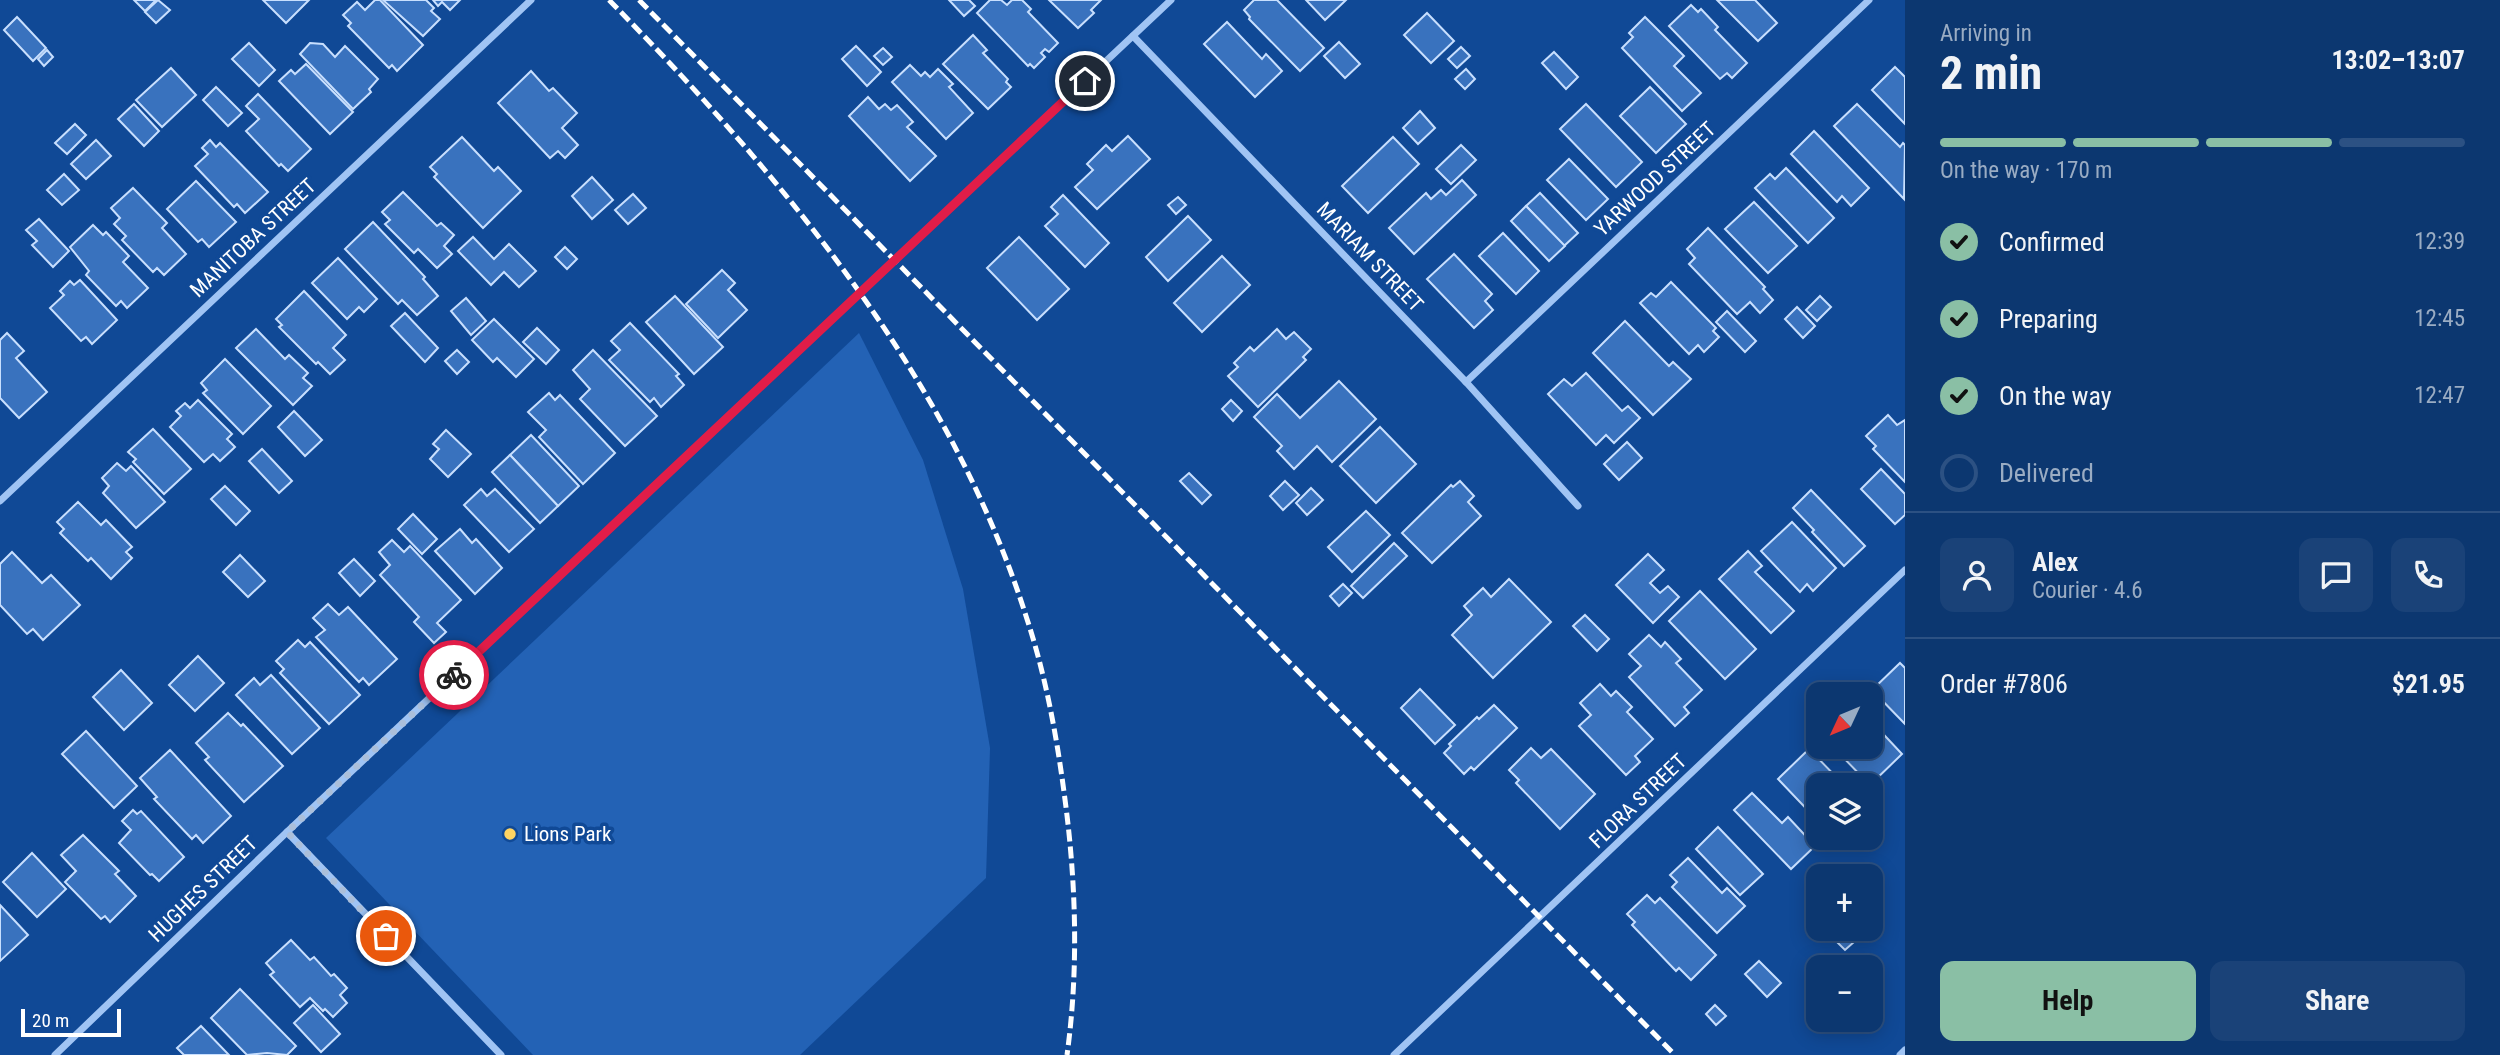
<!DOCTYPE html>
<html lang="en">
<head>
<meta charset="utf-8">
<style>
	body { margin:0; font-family:"Roboto Condensed",sans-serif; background:#1a4278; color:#f1f3f6; height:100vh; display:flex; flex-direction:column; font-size:26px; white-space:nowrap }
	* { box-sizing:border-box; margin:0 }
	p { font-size:23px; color:#9aacc3 }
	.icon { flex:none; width:38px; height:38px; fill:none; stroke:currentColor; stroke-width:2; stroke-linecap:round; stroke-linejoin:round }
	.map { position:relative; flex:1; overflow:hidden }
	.sheet { display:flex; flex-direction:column; background:#0c3770; width:595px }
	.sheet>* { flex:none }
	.needle { width:46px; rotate:226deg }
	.fabs { position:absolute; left:1806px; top:682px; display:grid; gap:14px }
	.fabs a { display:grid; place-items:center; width:77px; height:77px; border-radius:14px; background:#0c3770; box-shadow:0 4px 18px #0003,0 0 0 2px #2c5183; font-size:35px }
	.scale { position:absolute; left:21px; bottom:18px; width:100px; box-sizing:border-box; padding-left:7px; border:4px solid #fff; border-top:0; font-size:19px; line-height:24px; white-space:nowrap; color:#fff; -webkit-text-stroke:5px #104996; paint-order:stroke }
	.pin { position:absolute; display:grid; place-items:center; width:60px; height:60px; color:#fff; margin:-30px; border:4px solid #fff; border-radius:50%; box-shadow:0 2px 7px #0007 }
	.courier { position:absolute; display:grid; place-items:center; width:70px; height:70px; margin:-35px; border:5px solid #e11d48; border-radius:50%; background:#fff; color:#222; box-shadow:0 2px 9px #0007 }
	.overview em { font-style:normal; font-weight:700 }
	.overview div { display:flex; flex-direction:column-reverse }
	.overview { display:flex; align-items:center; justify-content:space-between; height:119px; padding:0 35px }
	h1 { font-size:46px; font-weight:700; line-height:52px }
	.bar { display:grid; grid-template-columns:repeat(4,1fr); gap:10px 7px; align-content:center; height:84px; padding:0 35px }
	.bar i { height:9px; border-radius:5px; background:#2c5183 }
	.bar .current { background:#8abfa5 }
	.bar p { grid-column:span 4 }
	.line { display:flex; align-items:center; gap:18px; padding:0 35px; border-top:2px solid #2c5183 }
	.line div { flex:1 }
	.round { display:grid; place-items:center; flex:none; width:74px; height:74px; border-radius:14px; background:#1a4278 }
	ol { padding:0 35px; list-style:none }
	li { display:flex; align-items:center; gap:21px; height:77px }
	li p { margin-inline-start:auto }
	li .icon { padding:7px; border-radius:50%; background:#8abfa5; color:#111; stroke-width:4 }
	li:last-child { color:#9aacc3 }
	li i { width:38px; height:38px; border:4px solid #2c5183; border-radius:50% }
	.button { display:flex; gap:14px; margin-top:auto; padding:14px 35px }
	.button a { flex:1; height:80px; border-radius:14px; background:#8abfa5; color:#111; font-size:28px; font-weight:700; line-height:80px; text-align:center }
	.button a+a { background:#1a4278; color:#f1f3f6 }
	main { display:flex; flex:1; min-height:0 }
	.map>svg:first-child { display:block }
	.green { fill:#2362b5 }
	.building { fill:#3972be; stroke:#c8dffe; stroke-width:2 }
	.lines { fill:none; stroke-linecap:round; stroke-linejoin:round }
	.minor { stroke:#a0c4f4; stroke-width:7 }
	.rail { stroke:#fff; stroke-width:5; stroke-dasharray:12 5; stroke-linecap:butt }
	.done { stroke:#abbfda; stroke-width:7; stroke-dasharray:0 12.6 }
	.route { stroke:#e11d48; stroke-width:9 }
	.poi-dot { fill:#ffd462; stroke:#104996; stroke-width:2.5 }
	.labels { text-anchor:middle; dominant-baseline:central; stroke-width:7; stroke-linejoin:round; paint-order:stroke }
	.street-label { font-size:21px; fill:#fff; stroke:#104996 }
	.poi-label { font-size:21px; fill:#fff; stroke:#104996; text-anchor:start }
</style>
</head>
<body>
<main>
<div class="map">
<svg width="1905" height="1055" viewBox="0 0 1905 1055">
	<rect width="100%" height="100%" fill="#104996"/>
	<!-- green -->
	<polygon class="green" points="859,333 923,460 963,589 990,748 986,878 800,1055 533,1055 326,838"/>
	<!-- building -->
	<g class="building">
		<polygon points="134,0 156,0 145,11"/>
		<polygon points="158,0 170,10 156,23 145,12"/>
		<polygon points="263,0 309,0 286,23"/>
		<polygon points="375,0 380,0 423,45 397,71 392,65 389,68 348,26 351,23 343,15 357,2 365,10"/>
		<polygon points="383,0 426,0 434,8 431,11 440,19 423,36"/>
		<polygon points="433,0 460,0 450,10 442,2 438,6"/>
		<polygon points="949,0 969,0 975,6 964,16"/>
		<polygon points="990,0 1001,0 1007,5 1012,0 1022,0 1031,9 1028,12 1058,43 1049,52 1045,49 1041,53 1045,57 1034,68 1030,64 1028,66 977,13"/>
		<polygon points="1049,0 1101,0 1091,10 1094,13 1078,28"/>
		<polygon points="1254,0 1277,0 1324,48 1300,71 1249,19 1250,17 1244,10"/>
		<polygon points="1306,0 1346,0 1325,20"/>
		<polygon points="1717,0 1755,0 1777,23 1758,41"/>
		<polygon points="1691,5 1698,12 1701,9 1718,27 1715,30 1747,63 1732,78 1727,73 1720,79 1669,26"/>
		<polygon points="1427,13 1454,41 1431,63 1404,35"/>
		<polygon points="17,17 46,48 33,61 4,30"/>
		<polygon points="1645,17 1684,56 1674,66 1701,93 1682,111 1622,48 1633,37 1629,33"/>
		<polygon points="1227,22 1262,59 1266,54 1282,71 1255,97 1204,44"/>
		<polygon points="973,35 987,50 983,53 1008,79 1006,82 1011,87 988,109 943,64"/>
		<polygon points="1339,42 1360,64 1345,78 1324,56"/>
		<polygon points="249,43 275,70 259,86 232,59"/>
		<polygon points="310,43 323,44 335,57 345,46 378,79 369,89 371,92 353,109 300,54"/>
		<polygon points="856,46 881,72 867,86 842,59"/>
		<polygon points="1461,47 1470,56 1457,68 1448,59"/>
		<polygon points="883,48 892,57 883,65 874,56"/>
		<polygon points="47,50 53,57 44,66 38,59"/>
		<polygon points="1554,52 1578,77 1566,89 1542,63"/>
		<polygon points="306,64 353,112 330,134 279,81 291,70 295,74"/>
		<polygon points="910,65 921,76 925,72 930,77 938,69 953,84 949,87 973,113 946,139 892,82"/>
		<polygon points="1895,67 1905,77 1905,124 1872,90"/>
		<polygon points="171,68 196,95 162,127 136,100"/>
		<polygon points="1466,69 1475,79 1465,89 1455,79"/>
		<polygon points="531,71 549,91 553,88 577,113 562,128 578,145 565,158 558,151 550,158 498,103"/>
		<polygon points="216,87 242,113 228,126 203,100"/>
		<polygon points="1650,87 1686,124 1656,153 1620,116"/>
		<polygon points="258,94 311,149 288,171 281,164 279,166 246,131 259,119 246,106"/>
		<polygon points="868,97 879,109 885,104 891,110 897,105 913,122 907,127 936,156 910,181 849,116"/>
		<polygon points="134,104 159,131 144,146 118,119"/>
		<polygon points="1586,104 1642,162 1616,187 1560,129"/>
		<polygon points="1857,104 1900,147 1903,143 1905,145 1904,199 1834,126"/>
		<polygon points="1420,111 1435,128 1418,144 1403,128"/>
		<polygon points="75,124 86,135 67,154 55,143"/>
		<polygon points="1814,131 1869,188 1851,206 1842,196 1837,202 1791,154"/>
		<polygon points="1128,136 1150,159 1097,209 1075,187 1093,170 1087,164 1106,145 1112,151"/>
		<polygon points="462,137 494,171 498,167 521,191 483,228 434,177 437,174 430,167"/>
		<polygon points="1393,137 1419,164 1368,213 1342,186"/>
		<polygon points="96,140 111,156 86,179 71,164"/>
		<polygon points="210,140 216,147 220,143 268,192 245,213 237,204 234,207 195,166 208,154 202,148"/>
		<polygon points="1461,145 1476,160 1451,184 1436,169"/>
		<polygon points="1569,159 1608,199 1586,220 1547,180"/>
		<polygon points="1786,168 1834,218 1808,243 1755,188 1770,174 1775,179"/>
		<polygon points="64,174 79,190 62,205 47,190"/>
		<polygon points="592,177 613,200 592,219 572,196"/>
		<polygon points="1462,180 1476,195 1414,254 1389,228 1426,193 1431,199 1441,190 1446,195"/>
		<polygon points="196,181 236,222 209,247 202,239 198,242 167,209"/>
		<polygon points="133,188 167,223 162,228 186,254 164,275 157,268 153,272 122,240 126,236 114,224 120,218 111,208"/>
		<polygon points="403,192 437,226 441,223 454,235 444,246 452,254 437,268 418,249 414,253 385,224 390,220 382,212"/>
		<polygon points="1540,193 1578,233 1564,246 1526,206"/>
		<polygon points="633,194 646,208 628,224 615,210"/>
		<polygon points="1063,195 1109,243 1085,267 1045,226 1058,214 1051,207"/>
		<polygon points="1178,197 1186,205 1176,214 1168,205"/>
		<polygon points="1754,202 1797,246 1768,273 1725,229"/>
		<polygon points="1526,206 1565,246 1549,261 1511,221"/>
		<polygon points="1188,216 1211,240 1168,281 1146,257"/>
		<polygon points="39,219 69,251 53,267 32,245 37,241 26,230"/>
		<polygon points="373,222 425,277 423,279 438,296 417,315 402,300 398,304 345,249"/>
		<polygon points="93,225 103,235 106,232 129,256 123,262 148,288 127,308 121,301 116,306 86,275 89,271 70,247"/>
		<polygon points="1708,228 1765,287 1763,289 1773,300 1760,313 1750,302 1737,314 1689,264 1695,258 1687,249"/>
		<polygon points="1503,233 1539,271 1516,294 1479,256"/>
		<polygon points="473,237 494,259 509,244 536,271 519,287 504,272 491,285 458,251"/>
		<polygon points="1019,237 1069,289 1037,320 987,268"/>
		<polygon points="565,247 577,259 567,269 555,257"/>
		<polygon points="1454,254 1492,294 1485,301 1493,310 1474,328 1427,279"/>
		<polygon points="1222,256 1250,285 1202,332 1174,303"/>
		<polygon points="338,258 377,299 364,312 359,307 347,319 312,283"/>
		<polygon points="722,270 735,283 728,290 747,310 718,338 686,304"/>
		<polygon points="80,280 117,320 92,344 86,337 81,341 50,308 64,295 60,291 70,281 74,285"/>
		<polygon points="1671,282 1716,328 1713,331 1719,337 1704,352 1698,345 1689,354 1640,303 1651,293 1656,297"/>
		<polygon points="304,291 346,335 333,348 345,360 330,374 318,362 316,364 279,327 282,325 276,319"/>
		<polygon points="675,296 723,347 694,374 646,322"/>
		<polygon points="1820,296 1831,307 1817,321 1806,310"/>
		<polygon points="466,298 486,321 471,335 451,311"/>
		<polygon points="1797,307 1815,326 1803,338 1785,319"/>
		<polygon points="1727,311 1756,341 1745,352 1716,322"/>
		<polygon points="405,313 438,348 425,362 391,326"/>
		<polygon points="494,319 534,359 516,377 497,358 493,362 472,340"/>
		<polygon points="1625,321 1669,366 1673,362 1691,379 1653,415 1593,353"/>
		<polygon points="630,323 679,374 676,376 684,385 661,407 654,398 650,402 609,360 620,350 611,341"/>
		<polygon points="537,328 559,350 546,364 523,342"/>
		<polygon points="256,329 285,359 289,355 308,373 303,378 312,386 293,405 236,348"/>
		<polygon points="1277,329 1286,339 1294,332 1311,349 1303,357 1306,360 1258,407 1228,376 1238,367 1234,363 1250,347 1254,351"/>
		<polygon points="7,333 24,351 16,358 47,392 19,418 0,398 0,340"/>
		<polygon points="457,350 469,362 457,374 445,361"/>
		<polygon points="593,350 657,416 625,446 580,399 590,389 573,370"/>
		<polygon points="225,359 271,406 243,434 203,393 207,390 201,383"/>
		<polygon points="1586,373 1622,411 1628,406 1640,418 1614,443 1606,435 1596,445 1548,394 1564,379 1572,386"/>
		<polygon points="1339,381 1376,419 1332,462 1317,446 1294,469 1277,451 1282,446 1254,417 1277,394 1300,418"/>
		<polygon points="549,393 555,400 560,395 615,453 583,484 539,437 546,430 528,412"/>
		<polygon points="198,400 232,434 227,439 235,447 220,461 213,454 204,462 170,427 181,416 176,411 185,403 190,408"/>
		<polygon points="1231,400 1242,411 1233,421 1222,409"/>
		<polygon points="294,411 322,440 305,456 278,427"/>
		<polygon points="1888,415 1897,425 1905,420 1905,482 1873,449 1876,446 1866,436"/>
		<polygon points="1380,427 1416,464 1376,503 1340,466"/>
		<polygon points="153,429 191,469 164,494 133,462 136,459 128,452"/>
		<polygon points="446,430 471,454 448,477 430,459 439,449 433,444"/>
		<polygon points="531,435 579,486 558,506 510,455"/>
		<polygon points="1627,442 1642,458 1619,480 1604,464"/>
		<polygon points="262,449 292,481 279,493 249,461"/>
		<polygon points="510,455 558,506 540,523 492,472"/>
		<polygon points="117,463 126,471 131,466 165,502 136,528 103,493 109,486 102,478"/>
		<polygon points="1881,469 1905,494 1905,515 1895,524 1861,489"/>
		<polygon points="1189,473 1211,495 1202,504 1180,481"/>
		<polygon points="1285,481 1299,495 1283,510 1270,496"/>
		<polygon points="1460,481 1474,496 1468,502 1481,516 1432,563 1402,533 1451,485 1453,487"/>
		<polygon points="225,486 250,511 236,525 211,499"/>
		<polygon points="1311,488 1323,500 1307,515 1296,503"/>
		<polygon points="481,489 487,496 495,489 534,529 509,552 464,505"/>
		<polygon points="1811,490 1865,546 1844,566 1812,532 1814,530 1793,508"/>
		<polygon points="78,502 101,525 106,520 132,547 126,552 132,558 111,579 91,558 88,561 60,533 64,529 57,522"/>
		<polygon points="1366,511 1390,535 1352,572 1328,547"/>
		<polygon points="413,514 437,539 422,554 398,529"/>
		<polygon points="1792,522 1836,568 1813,591 1807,584 1800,592 1761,551"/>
		<polygon points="460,529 472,543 476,539 502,568 475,594 435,551"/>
		<polygon points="392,540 404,552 410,546 461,600 437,623 446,632 434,643 414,622 419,617 380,575 390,565 379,552"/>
		<polygon points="1394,543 1407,556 1363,598 1351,586"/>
		<polygon points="1748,551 1762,566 1755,572 1794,611 1771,633 1719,579"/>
		<polygon points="12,552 42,583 51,575 80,605 43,640 33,629 27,634 0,605 0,564"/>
		<polygon points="1648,554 1664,570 1650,583 1660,593 1668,586 1679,597 1653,623 1616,585"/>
		<polygon points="240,555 265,581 248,597 223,572"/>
		<polygon points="354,559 375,581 360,596 339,573"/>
		<polygon points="1509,579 1551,622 1493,678 1452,635 1472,615 1464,606 1483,588 1491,597"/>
		<polygon points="1343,584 1352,593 1339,606 1330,596"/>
		<polygon points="1700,591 1756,649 1725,679 1669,621"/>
		<polygon points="328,604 339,615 348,607 397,659 369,685 363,678 359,682 316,637 325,630 313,618"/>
		<polygon points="1585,615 1609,639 1597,651 1573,626"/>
		<polygon points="1649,635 1661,647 1665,642 1681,659 1676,663 1702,690 1684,707 1689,713 1675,726 1629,677 1641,666 1629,654"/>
		<polygon points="298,640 305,647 310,642 360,695 329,724 280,673 284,669 276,661"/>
		<polygon points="198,656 224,683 195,711 169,685"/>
		<polygon points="1900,663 1905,668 1905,724 1872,690"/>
		<polygon points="121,670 152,703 124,730 93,697"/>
		<polygon points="271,675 320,728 292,754 236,695 254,678 260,685"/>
		<polygon points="1600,684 1611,696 1616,691 1632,707 1627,712 1653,739 1635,756 1640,762 1626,775 1579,726 1591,715 1580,703"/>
		<polygon points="1420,689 1455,725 1435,744 1401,708"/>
		<polygon points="1494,705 1517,728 1474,770 1471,767 1464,774 1444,753 1451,746 1449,744 1477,717 1479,719"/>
		<polygon points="228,713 241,726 243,724 283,766 244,802 205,760 209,757 196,743"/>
		<polygon points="1871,721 1902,754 1870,785 1833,747 1871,747"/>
		<polygon points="86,731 137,786 114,808 62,754"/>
		<polygon points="1531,748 1541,758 1551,749 1595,794 1560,829 1516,783 1519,780 1509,770"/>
		<polygon points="1809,749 1845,786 1818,786 1818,821 1778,779"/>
		<polygon points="170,750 231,816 203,843 196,835 192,839 154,799 157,797 140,778"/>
		<polygon points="1752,793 1782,823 1788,817 1815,846 1791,869 1734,810"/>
		<polygon points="133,810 137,814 141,811 184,857 159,881 152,874 150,875 119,843 131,830 122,821"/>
		<polygon points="1718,827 1763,874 1740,895 1696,849"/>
		<polygon points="83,835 119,871 115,874 136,896 110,922 105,916 101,919 65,882 76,871 61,855"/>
		<polygon points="32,853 66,889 37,917 3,882"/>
		<polygon points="1688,858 1722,893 1727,888 1745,906 1717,933 1672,887 1677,882 1670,875"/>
		<polygon points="1647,895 1655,903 1660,898 1716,955 1691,980 1679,968 1676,971 1632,925 1635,922 1627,914"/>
		<polygon points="0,905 28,935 0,961"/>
		<polygon points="1846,934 1854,942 1845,950 1837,942"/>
		<polygon points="291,940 310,960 314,957 331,976 334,974 347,988 340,995 347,1003 333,1017 325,1009 323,1011 310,998 300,1007 270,975 274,972 266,963"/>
		<polygon points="1759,961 1781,983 1767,997 1745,974"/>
		<polygon points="240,989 296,1046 287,1055 267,1053 247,1055 211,1018"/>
		<polygon points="313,1005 340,1034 321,1052 294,1023"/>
		<polygon points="1715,1005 1726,1016 1716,1025 1706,1014"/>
		<polygon points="201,1026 229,1055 184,1055 177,1048"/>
	</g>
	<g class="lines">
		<!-- minor -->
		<g class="minor">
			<polyline points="1133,36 1466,382 1578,506"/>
			<polyline points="1466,382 1869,0"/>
			<polyline points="0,501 531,0"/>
			<polyline points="287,832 501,1055"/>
			<polyline points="55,1055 287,832 1171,0"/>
			<polyline points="1394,1055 1905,570"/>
			<polyline points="1900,1055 1905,1050"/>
		</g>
		<!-- rail -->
		<g class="rail">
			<path d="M609 0C783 177 950 377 1026 616 1045 673 1056 732 1064 792 1076 879 1079 968 1067 1055"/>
			<polyline points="639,0 1675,1055"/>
		</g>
	</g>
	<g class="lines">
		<!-- done -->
		<polyline class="done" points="386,936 287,832 454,675"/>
		<!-- route -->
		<polyline class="route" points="454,675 1085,81"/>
	</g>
	<!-- markers -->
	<circle class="poi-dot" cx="510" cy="834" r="7"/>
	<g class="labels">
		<!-- street labels -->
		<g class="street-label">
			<text transform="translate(1655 179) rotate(-43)">YARWOOD STREET</text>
			<text transform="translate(253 238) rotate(-43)">MANITOBA STREET</text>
			<text transform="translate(1370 257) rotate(46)">MARIAM STREET</text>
			<text transform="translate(1638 801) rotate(-44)">FLORA STREET</text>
			<text transform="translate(203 889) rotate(-44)">HUGHES STREET</text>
		</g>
		<!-- poi labels -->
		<g class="poi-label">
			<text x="524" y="834">Lions Park</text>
		</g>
	</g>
</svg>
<div class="fabs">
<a><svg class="needle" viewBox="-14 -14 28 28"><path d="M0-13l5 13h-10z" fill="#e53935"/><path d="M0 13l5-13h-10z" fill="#9aacc3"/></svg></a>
<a><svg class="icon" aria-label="layers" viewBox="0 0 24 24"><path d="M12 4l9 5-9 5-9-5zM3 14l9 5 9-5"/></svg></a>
<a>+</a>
<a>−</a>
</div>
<div class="scale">20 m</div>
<div class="pin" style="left:386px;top:936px;background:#ea580c"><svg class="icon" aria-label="bag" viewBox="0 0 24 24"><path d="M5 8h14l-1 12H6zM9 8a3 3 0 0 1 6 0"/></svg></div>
<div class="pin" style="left:1085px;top:81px;background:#1f2937"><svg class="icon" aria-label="home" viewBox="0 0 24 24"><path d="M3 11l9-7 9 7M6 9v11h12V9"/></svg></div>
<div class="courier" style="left:454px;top:675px"><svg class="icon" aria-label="bike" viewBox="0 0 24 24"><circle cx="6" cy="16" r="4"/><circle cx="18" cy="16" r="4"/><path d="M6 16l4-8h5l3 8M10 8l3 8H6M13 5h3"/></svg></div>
</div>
<section class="sheet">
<div class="overview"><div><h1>2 min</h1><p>Arriving in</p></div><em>13:02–13:07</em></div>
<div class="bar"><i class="current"></i><i class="current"></i><i class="current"></i><i></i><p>On the way · 170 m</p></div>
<ol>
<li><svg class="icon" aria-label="check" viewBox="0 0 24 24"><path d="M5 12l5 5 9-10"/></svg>Confirmed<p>12:39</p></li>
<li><svg class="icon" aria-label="check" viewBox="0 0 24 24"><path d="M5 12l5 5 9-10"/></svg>Preparing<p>12:45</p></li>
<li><svg class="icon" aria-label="check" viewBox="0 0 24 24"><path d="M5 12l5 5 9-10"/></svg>On the way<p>12:47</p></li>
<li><i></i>Delivered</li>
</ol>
<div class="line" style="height:126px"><a class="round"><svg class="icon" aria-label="person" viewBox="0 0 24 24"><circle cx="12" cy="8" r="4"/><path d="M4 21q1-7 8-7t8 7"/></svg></a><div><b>Alex</b><p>Courier · 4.6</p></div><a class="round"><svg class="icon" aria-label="chat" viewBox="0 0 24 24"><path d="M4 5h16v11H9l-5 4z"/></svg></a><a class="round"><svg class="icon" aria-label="phone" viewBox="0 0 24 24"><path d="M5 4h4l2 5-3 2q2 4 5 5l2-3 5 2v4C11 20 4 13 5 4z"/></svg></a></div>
<div class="line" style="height:91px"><div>Order #7806</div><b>$21.95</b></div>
<div class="button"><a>Help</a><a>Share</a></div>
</section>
</main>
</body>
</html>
